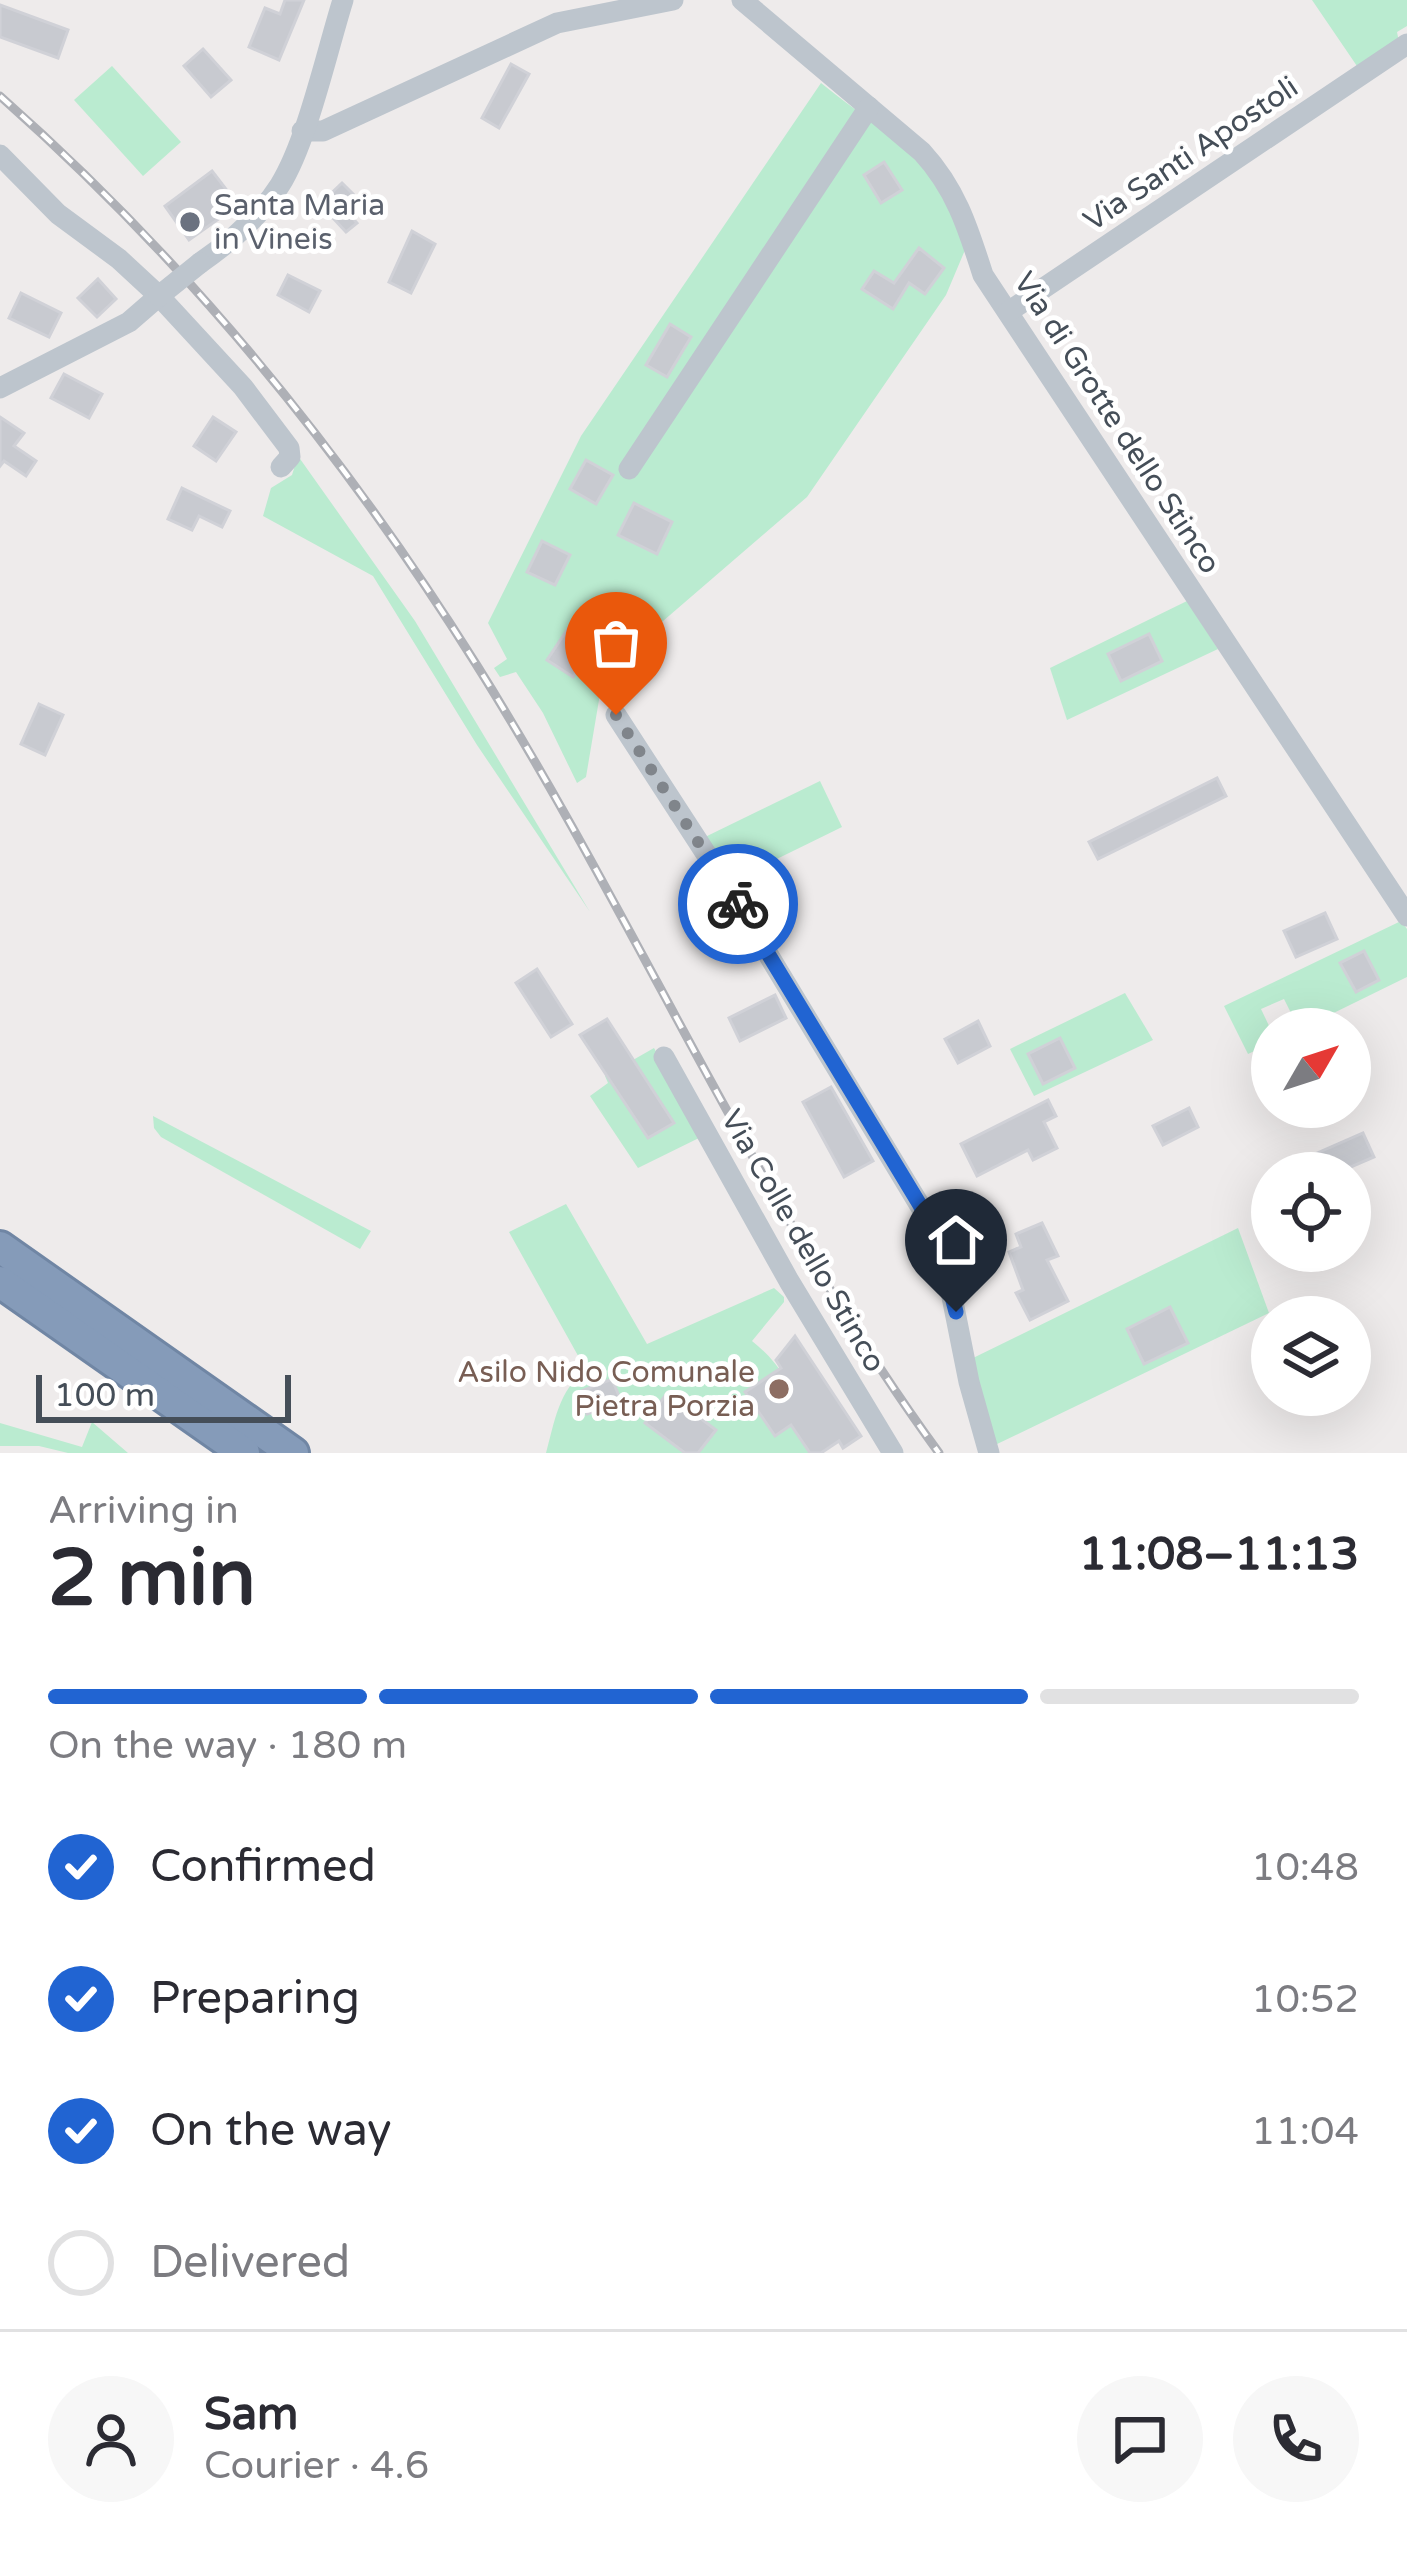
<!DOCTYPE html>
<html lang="en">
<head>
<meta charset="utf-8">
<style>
	body { margin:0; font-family:"Varela Round",sans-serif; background:#f7f7f7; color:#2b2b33; height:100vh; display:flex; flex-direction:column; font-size:45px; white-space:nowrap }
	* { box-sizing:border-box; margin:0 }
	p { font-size:39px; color:#7c7c81 }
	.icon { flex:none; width:66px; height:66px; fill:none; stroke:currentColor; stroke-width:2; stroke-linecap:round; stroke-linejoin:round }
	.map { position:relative; height:1453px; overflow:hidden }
	.side { display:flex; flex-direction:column; background:#fff; flex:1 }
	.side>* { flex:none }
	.needle { width:78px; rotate:51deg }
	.controls { position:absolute; left:1251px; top:1008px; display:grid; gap:24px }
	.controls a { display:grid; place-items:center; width:120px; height:120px; border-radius:50%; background:#fff; box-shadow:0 12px 48px #0002; font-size:60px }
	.scale { position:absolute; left:36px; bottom:30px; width:255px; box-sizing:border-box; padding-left:12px; border:6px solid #454e58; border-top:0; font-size:33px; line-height:42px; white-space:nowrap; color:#454e58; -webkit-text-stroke:9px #fff; paint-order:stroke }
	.pin { position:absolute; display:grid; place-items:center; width:102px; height:102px; color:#fff; margin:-123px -51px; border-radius:50% 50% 50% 0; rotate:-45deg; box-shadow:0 0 12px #0007 }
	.pin .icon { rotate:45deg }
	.courier { position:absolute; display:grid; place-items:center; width:120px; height:120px; margin:-60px; border:9px solid #2164d2; border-radius:50%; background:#fff; color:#222; box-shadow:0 3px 15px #0007 }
	.head em { font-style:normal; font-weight:700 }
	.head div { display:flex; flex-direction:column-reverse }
	.head { display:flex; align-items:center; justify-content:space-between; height:204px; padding:0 48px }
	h1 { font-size:78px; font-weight:700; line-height:90px }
	.bar { display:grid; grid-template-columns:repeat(4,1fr); gap:18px 12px; align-content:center; height:144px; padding:0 48px }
	.bar i { height:15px; border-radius:9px; background:#e1e1e2 }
	.bar .selected { background:#2164d2 }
	.bar p { grid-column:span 4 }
	.line { display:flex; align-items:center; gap:30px; padding:0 48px; border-top:3px solid #e1e1e2 }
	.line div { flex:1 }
	.round { display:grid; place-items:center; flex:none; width:126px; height:126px; border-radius:63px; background:#f7f7f7 }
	ol { padding:0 48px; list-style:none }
	li { display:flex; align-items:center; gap:36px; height:132px }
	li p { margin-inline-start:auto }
	li .icon { padding:12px; border-radius:50%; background:#2164d2; color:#fff; stroke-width:4 }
	li:last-child { color:#7c7c81 }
	li i { width:66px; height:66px; border:6px solid #e1e1e2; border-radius:50% }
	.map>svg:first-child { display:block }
	.green { fill:#baebd0; fill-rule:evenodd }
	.building { fill:#c8cad0; stroke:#d0d1d7; stroke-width:3 }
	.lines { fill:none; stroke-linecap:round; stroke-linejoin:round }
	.highway-casing { stroke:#7086a4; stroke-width:36 }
	.minor { stroke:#bdc5cd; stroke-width:21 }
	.highway { stroke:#859bb9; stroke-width:30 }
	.rail-casing { stroke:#aeb0b6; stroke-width:9 }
	.rail { stroke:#fff; stroke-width:4.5; stroke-dasharray:14; stroke-linecap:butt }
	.minor-bridge { stroke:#bdc5cd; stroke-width:21 }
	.done { stroke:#80858b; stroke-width:12; stroke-dasharray:0 21.6 }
	.route { stroke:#2164d2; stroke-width:15 }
	.worship-dot { fill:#6b7280; stroke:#fff; stroke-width:4.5 }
	.education-dot { fill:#8d6e63; stroke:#fff; stroke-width:4.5 }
	.labels { text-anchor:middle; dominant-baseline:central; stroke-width:10; stroke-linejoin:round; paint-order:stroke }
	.street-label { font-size:30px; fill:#454e58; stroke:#fff }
	.worship-label { font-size:30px; fill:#5b616d; stroke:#fff; text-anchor:start }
	.education-label { font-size:30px; fill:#785e54; stroke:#fff; text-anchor:end }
</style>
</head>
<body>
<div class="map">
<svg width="1407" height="1453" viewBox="0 0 1407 1453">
	<rect width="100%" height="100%" fill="#eeebeb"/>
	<!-- green -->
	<g class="green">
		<polygon points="1312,0 1407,0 1407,26 1397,32 1399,42 1359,69"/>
		<polygon points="112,66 181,142 143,176 74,100"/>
		<path d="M821 83C864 118 916 149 945 197 955 213 959 233 965 250L946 295 807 497 612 665 600 694 586 777 577 783 543 713 516 672 500 677 494 668 507 659 488 623 581 436ZM635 504 672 522 657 554 619 535Z"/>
		<polygon points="298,456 415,621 590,912 477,745 373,576 263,516 271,488 292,475"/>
		<polygon points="1187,601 1218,649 1067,720 1050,668"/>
		<polygon points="820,781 842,827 730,882 703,838"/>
		<polygon points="1401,921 1407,929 1407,977 1301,1029 1278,1029 1295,1021 1284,999 1261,1009 1272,1032 1272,1043 1248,1054 1224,1006"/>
		<polygon points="1125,993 1153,1040 1034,1096 1010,1049"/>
		<polygon points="654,1048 703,1136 638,1168 590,1096 608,1083 605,1076"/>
		<polygon points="153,1116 371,1231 360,1249 161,1137 154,1128"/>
		<path d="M566 1204 647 1344 774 1288 784 1297V1302L752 1341C777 1361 792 1383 799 1416 802 1434 799 1435 810 1453H546C555 1421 558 1391 586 1370L509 1232Z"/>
		<path d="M1238 1228 1269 1313 995 1445 971 1359ZM1170 1308 1187 1343 1145 1364 1128 1328Z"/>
		<polygon points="92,1422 128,1453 68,1453 39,1446 0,1446 0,1423 82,1447"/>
	</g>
	<!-- building -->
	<g class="building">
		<polygon points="285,0 304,0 279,60 249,47 265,8 280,14"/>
		<polygon points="0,5 68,30 58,58 0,37"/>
		<polygon points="203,49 231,80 211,97 184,66"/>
		<polygon points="511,64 529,74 499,128 482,118"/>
		<polygon points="884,162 902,190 881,203 864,175"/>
		<polygon points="212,171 232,197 215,211 220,218 189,240 165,206"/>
		<polygon points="342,183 353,194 341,205 357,223 346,232 320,204"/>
		<polygon points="412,231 435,244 411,293 389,282"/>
		<polygon points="919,248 944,268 925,294 909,283 893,309 862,289 874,271 894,283"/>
		<polygon points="288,275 320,291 309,312 278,295"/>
		<polygon points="98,279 116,299 97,317 78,298"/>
		<polygon points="21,293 61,313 49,337 9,318"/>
		<polygon points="670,324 691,337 667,377 646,365"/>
		<polygon points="64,374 102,394 89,418 51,398"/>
		<polygon points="0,417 24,433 14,446 36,461 26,476 4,461 0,466"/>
		<polygon points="213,417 236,432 216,461 194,446"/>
		<polygon points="586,460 613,475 596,504 570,489"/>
		<polygon points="182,488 230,511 222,527 199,516 192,530 168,519"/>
		<polygon points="634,503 672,522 657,554 618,535"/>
		<polygon points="542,541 570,555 555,585 527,572"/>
		<polygon points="569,627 595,644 573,677 547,660"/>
		<polygon points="1149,634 1162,661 1121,681 1108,654"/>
		<polygon points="39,704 63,715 45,755 21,744"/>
		<polygon points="1217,778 1226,796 1098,859 1089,842"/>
		<polygon points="1325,913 1337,939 1296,957 1284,931"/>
		<polygon points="1364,951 1379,980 1356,992 1340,963"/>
		<polygon points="537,969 572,1024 551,1037 516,983"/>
		<polygon points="775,995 786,1018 740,1041 729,1018"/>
		<polygon points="607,1019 674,1123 648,1138 580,1035"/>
		<polygon points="978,1021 990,1046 958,1063 945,1039"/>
		<polygon points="1060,1038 1075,1068 1043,1084 1028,1054"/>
		<polygon points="831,1087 873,1161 844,1177 803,1102"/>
		<polygon points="1048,1100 1056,1116 1044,1122 1057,1148 1033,1160 1028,1150 977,1176 961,1144"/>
		<polygon points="1189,1108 1198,1127 1163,1145 1153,1126"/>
		<polygon points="1363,1133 1374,1157 1337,1173 1323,1173 1315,1154"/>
		<polygon points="1042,1223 1058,1256 1047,1260 1068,1301 1030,1320 1016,1293 1023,1290 1009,1252 1021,1247 1016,1234"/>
		<polygon points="1170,1307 1188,1343 1144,1364 1127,1329"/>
		<polygon points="795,1336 861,1436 843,1448 839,1441 821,1453 810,1453 791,1425 775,1436 745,1392 781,1368 776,1360"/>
		<polygon points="612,1379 621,1401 587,1414 579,1392"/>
		<polygon points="667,1393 716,1430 698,1453 685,1453 645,1423"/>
	</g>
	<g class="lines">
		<!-- highway casing -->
		<g class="highway-casing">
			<g id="highway">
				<polyline points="0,1247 293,1453"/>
				<polyline points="0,1282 244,1453"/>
			</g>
		</g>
		<!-- minor -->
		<g class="minor">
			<path d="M742 0 922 152C956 189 968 228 983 275L1407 916"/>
			<polyline points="302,131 323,131 557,23 673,0"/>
			<polyline points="0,155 58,214 119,259 159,296 243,387 289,448 290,457 281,467"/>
			<path d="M200 263C229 243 261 215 280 185 307 142 327 51 343 0"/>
			<polyline points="1008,312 1407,44"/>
			<polyline points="0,388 129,322 159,296"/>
			<polyline points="629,469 869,107"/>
			<polyline points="616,715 725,883 925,1214 947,1272 969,1382 989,1453"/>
			<polyline points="664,1057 789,1281 893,1453"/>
		</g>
		<!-- highway -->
		<use href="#highway" class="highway"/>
		<!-- rail casing -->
		<g class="rail-casing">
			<path id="rail" d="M0 96C187 261 343 452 476 664 638 922 758 1205 939 1453"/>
		</g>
		<!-- rail -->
		<use href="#rail" class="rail"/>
		<!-- minor-bridge -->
		<polyline class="minor-bridge" points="159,296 200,263"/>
	</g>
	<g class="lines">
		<!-- done -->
		<polyline class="done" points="616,715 738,904"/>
		<!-- route -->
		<polyline class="route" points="738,904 920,1205 938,1244 956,1312"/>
	</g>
	<!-- markers -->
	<circle class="worship-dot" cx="190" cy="222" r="12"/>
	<circle class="education-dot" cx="779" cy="1389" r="12"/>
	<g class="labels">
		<!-- street labels -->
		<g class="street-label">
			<text transform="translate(1191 154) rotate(-34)">Via Santi Apostoli</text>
			<text transform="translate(1117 423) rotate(57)">Via di Grotte dello Stinco</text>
			<text transform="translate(803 1241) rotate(60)">Via Colle dello Stinco</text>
		</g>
		<!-- worship labels -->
		<g class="worship-label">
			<text x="214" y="205">Santa Maria<tspan x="214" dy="34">in Vineis</tspan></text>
		</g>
		<!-- education labels -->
		<g class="education-label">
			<text x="755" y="1372">Asilo Nido Comunale<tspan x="755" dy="34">Pietra Porzia</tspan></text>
		</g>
	</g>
</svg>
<div class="controls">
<a><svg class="needle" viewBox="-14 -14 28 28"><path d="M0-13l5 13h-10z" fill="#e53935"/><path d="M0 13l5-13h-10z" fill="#7c7c81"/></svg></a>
<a><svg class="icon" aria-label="locate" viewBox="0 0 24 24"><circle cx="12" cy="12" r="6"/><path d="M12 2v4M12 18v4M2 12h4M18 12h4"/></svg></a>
<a><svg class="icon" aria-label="layers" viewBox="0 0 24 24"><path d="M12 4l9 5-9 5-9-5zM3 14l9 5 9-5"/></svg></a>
</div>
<div class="scale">100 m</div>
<div class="pin" style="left:616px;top:715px;background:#ea580c"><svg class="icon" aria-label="bag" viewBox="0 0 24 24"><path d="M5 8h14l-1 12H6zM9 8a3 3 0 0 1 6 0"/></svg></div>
<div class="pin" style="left:956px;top:1312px;background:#1f2937"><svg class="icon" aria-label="home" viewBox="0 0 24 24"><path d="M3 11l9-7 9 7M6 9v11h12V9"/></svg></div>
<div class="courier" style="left:738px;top:904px"><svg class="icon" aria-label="bike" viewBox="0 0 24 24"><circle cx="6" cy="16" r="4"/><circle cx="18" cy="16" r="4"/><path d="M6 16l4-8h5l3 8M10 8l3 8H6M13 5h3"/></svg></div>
</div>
<section class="side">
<div class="head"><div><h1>2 min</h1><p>Arriving in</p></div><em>11:08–11:13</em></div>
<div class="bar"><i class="selected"></i><i class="selected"></i><i class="selected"></i><i></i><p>On the way · 180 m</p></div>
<ol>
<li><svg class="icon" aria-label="check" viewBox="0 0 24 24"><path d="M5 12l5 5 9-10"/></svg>Confirmed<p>10:48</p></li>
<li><svg class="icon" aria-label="check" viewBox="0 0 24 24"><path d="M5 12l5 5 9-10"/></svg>Preparing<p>10:52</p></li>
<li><svg class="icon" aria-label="check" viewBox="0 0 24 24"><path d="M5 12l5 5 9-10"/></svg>On the way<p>11:04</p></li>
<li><i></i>Delivered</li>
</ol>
<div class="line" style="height:216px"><a class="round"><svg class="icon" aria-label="person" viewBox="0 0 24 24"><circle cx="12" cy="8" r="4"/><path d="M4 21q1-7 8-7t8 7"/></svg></a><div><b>Sam</b><p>Courier · 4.6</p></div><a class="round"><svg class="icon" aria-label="chat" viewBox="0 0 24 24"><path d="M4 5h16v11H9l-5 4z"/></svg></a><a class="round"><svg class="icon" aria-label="phone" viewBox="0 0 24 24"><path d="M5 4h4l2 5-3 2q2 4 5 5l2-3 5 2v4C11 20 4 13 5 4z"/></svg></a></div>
</section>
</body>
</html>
